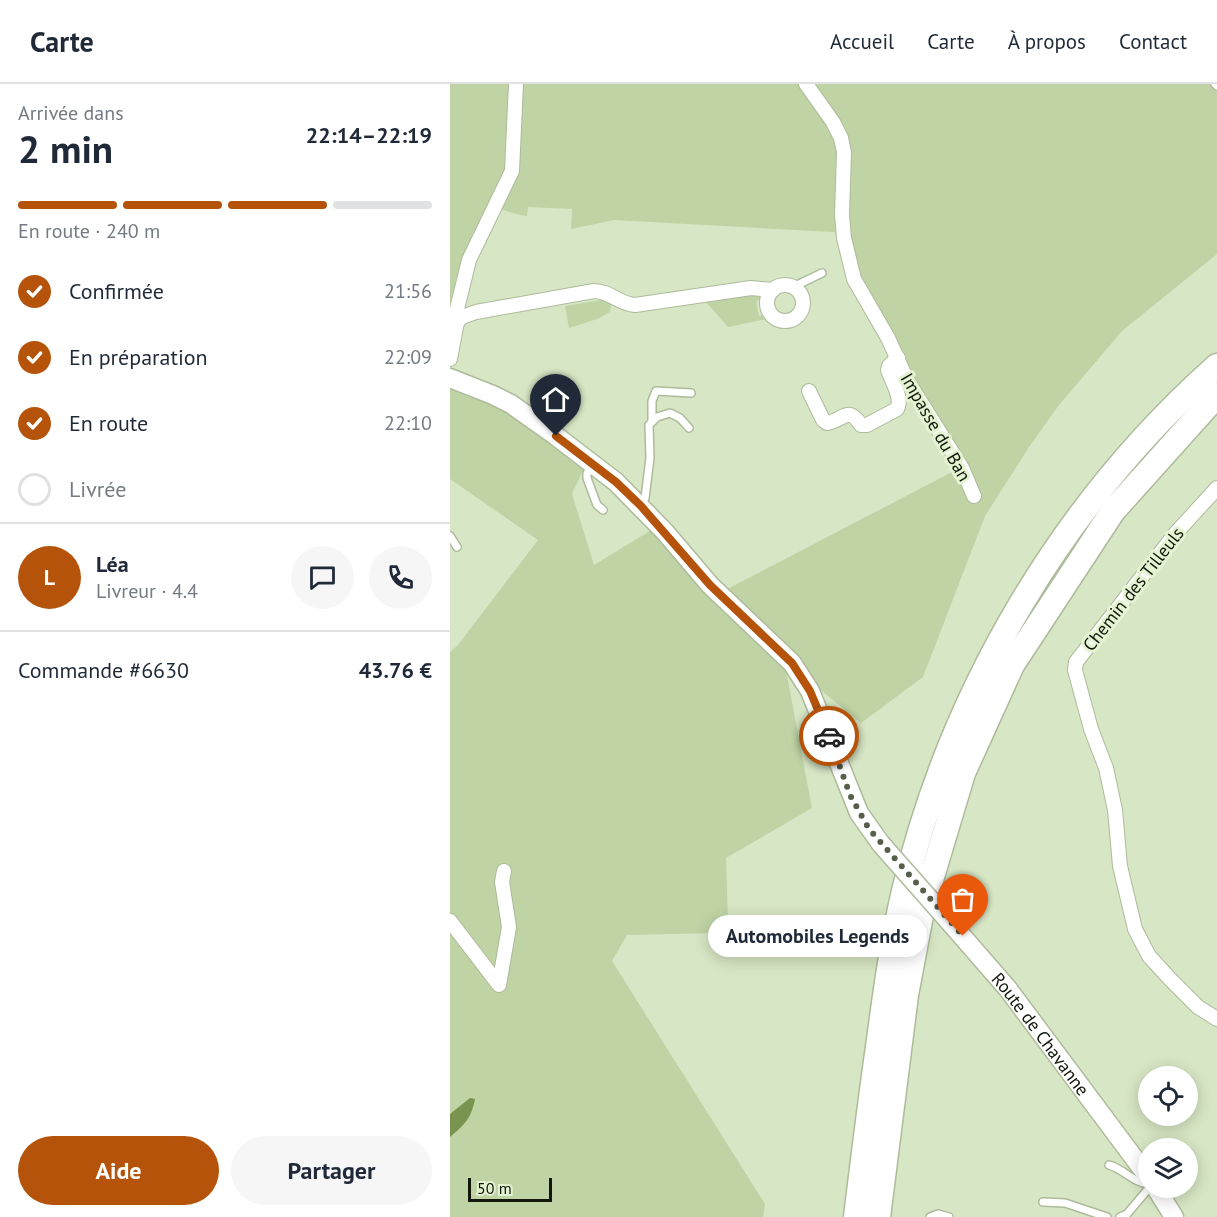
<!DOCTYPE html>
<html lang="fr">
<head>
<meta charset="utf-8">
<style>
	body { margin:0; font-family:"PT Sans",sans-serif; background:#f6f6f7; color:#1f2937; height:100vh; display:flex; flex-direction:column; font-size:22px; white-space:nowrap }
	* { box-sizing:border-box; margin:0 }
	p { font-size:20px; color:#747a83 }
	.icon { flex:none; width:33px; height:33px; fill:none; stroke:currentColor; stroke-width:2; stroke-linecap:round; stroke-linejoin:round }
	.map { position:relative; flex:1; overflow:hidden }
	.side { display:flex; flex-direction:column; background:#fff; width:450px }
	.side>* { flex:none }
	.tools { position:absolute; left:688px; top:982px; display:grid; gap:12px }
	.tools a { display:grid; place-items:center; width:60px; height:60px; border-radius:50%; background:#fff; box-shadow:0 3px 15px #0003; font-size:30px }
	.scale { position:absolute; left:18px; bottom:15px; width:84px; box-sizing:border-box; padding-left:6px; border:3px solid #12170b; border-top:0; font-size:16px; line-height:21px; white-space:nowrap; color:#12170b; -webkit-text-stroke:4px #e4f3d1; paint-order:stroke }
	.pin { position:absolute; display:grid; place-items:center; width:51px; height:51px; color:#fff; margin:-62px -26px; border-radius:50% 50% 50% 0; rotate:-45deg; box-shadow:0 0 6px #0007 }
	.pin .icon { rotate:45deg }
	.courier { position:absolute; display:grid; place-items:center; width:60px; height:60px; margin:-30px; border:4px solid #b45309; border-radius:50%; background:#fff; color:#222; box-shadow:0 2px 8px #0007 }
	.bubble { position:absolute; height:42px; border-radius:21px; background:#fff; box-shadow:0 3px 15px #0003; font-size:20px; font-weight:600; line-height:42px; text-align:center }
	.overview em { font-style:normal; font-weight:600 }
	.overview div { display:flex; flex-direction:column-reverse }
	.overview { display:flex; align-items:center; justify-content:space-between; height:102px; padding:0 18px }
	h1 { font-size:39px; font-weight:600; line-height:45px }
	.bar { display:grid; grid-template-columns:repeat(4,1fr); gap:9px 6px; align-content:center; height:72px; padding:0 18px }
	.bar i { height:8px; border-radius:4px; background:#e0e1e3 }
	.bar .on { background:#b45309 }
	.bar p { grid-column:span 4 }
	.line { display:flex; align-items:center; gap:15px; padding:0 18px; border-top:2px solid #e0e1e3 }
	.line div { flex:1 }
	.round { display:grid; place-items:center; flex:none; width:63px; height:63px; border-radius:32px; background:#f6f6f7 }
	ol { padding:0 18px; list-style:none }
	li { display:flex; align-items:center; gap:18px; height:66px }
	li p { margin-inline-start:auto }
	li .icon { padding:6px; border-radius:50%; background:#b45309; color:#fff; stroke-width:4 }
	li:last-child { color:#747a83 }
	li i { width:33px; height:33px; border:3px solid #e0e1e3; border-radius:50% }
	.primary-button { display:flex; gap:12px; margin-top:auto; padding:12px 18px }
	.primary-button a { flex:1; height:69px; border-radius:36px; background:#b45309; color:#fff; font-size:24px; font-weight:600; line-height:69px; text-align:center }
	.primary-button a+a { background:#f6f6f7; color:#1f2937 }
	header { display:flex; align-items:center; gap:36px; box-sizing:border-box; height:84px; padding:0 30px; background:#fff; border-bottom:2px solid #e0e1e3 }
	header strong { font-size:28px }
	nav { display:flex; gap:33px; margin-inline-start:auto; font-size:21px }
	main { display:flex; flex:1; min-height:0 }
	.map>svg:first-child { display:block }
	.green { fill:#bfd3a4 }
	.water { fill:#799351 }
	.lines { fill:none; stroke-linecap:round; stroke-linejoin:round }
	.service-casing { stroke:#adbb9b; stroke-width:10 }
	.minor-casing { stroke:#adbb9b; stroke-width:16 }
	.secondary-casing { stroke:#adbb9b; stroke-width:21 }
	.motorway-casing { stroke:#adbb9b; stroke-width:27 }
	.service { stroke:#fff; stroke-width:7 }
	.minor { stroke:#fff; stroke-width:14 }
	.secondary { stroke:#fff; stroke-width:18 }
	.motorway { stroke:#fff; stroke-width:24 }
	.secondary-bridge-casing { stroke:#adbb9b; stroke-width:21; stroke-linecap:butt }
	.secondary-bridge { stroke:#fff; stroke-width:18 }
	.done { stroke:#575f4c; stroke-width:6; stroke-dasharray:0 10.8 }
	.route { stroke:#b45309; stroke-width:8 }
	.labels { text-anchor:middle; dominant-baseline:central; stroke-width:6; stroke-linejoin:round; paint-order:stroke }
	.street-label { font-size:18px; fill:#12170b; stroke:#e4f3d1 }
</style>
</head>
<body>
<header>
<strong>Carte</strong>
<nav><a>Accueil</a><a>Carte</a><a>À propos</a><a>Contact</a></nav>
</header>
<main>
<section class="side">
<div class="overview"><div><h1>2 min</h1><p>Arrivée dans</p></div><em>22:14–22:19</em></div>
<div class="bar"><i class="on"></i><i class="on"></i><i class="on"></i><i></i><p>En route · 240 m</p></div>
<ol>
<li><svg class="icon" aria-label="check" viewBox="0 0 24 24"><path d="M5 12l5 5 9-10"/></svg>Confirmée<p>21:56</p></li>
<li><svg class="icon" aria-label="check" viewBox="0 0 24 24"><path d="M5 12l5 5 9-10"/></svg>En préparation<p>22:09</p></li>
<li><svg class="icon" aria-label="check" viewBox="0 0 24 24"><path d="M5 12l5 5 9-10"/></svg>En route<p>22:10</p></li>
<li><i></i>Livrée</li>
</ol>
<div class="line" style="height:108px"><b class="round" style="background:#b45309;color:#fff">L</b><div><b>Léa</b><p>Livreur · 4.4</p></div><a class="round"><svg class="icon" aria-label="chat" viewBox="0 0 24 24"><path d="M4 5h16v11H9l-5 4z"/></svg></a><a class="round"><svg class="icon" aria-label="phone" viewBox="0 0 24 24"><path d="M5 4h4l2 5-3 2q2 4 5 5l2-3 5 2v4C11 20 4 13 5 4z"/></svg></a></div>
<div class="line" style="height:78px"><div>Commande #6630</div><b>43.76 €</b></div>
<div class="primary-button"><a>Aide</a><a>Partager</a></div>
</section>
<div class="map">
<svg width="767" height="1133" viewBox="0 0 767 1133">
	<rect width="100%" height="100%" fill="#d7e6c4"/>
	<!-- green -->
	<g class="green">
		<path d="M0 0H767V170L672 247 609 321 579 363 535 432 473 593 411 639 334 576 362 724 276 774 278 838 270 849 177 851 162 877 315 1120 313 1133H0V568L8 561 88 456 0 395V303L60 325 135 382 122 410 144 481 203 445 260 514 506 386 410 201 400 149 164 136 121 145 122 125 78 123 77 132C63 131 53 125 40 121L6 194 0 222Z"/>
		<polygon points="302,209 310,211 311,215 306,217 309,232 315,231 317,235 278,243 257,219 256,215"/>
		<polygon points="151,216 161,220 160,228 147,235 119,244 115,222"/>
	</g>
	<!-- water -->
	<path class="water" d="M20 1014 25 1015C21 1035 15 1040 0 1053V1030Z"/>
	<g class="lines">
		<!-- service casing -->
		<g class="service-casing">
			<g id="service">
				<polyline points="765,0 767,2"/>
				<polyline points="343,203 372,189"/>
				<polyline points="202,337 202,317 206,307 241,309"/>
				<polyline points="143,381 137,389 137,394 147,421 153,426"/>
				<polyline points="191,422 195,414 200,374 199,341 207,333 220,329 230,334 239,344"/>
				<polyline points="0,452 7,463"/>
				<path d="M659 1081C674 1085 683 1099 699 1100"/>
				<polyline points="593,1118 615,1119 657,1133"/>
				<polyline points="480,1133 488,1130 499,1133"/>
				<polyline points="670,1133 677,1130 699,1104"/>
			</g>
		</g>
		<!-- minor casing -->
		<g class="minor-casing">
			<g id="minor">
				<polyline points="356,0 383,38 391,54 394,68 392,131 394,154 404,195 438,254 457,296 512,384 524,412"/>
				<circle cx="335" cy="219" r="18"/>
				<path d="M7 238 12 233 26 228 144 207C160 207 169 220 185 221L301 204 323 206"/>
				<polyline points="0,275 7,238 7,225 19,176 62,87 66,0"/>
				<path d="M359 307 373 336 377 339C395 336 397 321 411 341H417L447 325C453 314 442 298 438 286L439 282 448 274"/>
				<polyline points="767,404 725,450 626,578 625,586 641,645 656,684 665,726 670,782 685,845 699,872 720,895 748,923 767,935"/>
				<polyline points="0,837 49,901 59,843 52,798 54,787"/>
			</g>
		</g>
		<!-- secondary casing -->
		<g class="secondary-casing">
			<g id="secondary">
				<polyline points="0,294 43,311 61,320 106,352 166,398 215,448 260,501 342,579 360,607 409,729 431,760"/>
				<path id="s1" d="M498 836 558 905 699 1094"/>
				<polyline points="706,1104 724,1133"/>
			</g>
		</g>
		<!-- motorway casing -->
		<g class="motorway-casing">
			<g id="motorway">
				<path d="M406 1133C413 1076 420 1019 428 963 435 911 442 858 454 807 502 606 613 419 767 282"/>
				<polyline points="428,1133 456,911 472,826 513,689 562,581 663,427 767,311"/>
			</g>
		</g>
		<!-- service -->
		<use href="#service" class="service"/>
		<!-- minor -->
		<use href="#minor" class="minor"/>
		<!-- secondary -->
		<use href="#secondary" class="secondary"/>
		<!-- motorway -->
		<use href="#motorway" class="motorway"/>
		<!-- secondary-bridge casing -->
		<g class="secondary-bridge-casing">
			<polyline id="secondary-bridge" points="431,760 498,836"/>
		</g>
		<!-- secondary-bridge -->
		<use href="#secondary-bridge" class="secondary-bridge"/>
	</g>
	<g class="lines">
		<!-- done -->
		<polyline class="done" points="379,652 400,711 419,745 513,852"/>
		<!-- route -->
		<polyline class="route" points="106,352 166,398 191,422 260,501 342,579 360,607 379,652"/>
	</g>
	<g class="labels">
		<!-- street labels -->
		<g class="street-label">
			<text transform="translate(486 343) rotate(60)">Impasse du Ban</text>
			<text transform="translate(683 505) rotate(-52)">Chemin des Tilleuls</text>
			<text stroke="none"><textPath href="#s1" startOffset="147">Route de Chavanne</textPath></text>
		</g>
	</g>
</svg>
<div class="tools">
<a><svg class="icon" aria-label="locate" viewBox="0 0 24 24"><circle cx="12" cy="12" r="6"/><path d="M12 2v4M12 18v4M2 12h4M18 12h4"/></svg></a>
<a><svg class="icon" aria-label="layers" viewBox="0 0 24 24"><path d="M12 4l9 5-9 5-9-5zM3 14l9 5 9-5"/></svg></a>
</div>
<div class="scale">50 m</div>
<div class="pin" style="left:513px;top:852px;background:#ea580c"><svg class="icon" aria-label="bag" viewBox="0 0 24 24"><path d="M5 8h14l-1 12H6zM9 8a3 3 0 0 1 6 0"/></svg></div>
<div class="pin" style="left:106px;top:352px;background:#1f2937"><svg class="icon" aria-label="home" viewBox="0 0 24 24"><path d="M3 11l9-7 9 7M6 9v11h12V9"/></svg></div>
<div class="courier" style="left:379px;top:652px"><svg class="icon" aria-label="car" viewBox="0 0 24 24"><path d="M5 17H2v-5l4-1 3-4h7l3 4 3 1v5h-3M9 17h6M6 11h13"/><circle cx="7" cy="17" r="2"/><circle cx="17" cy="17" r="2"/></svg></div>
<div class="bubble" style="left:258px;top:831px;width:219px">Automobiles Legends</div>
</div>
</main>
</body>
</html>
